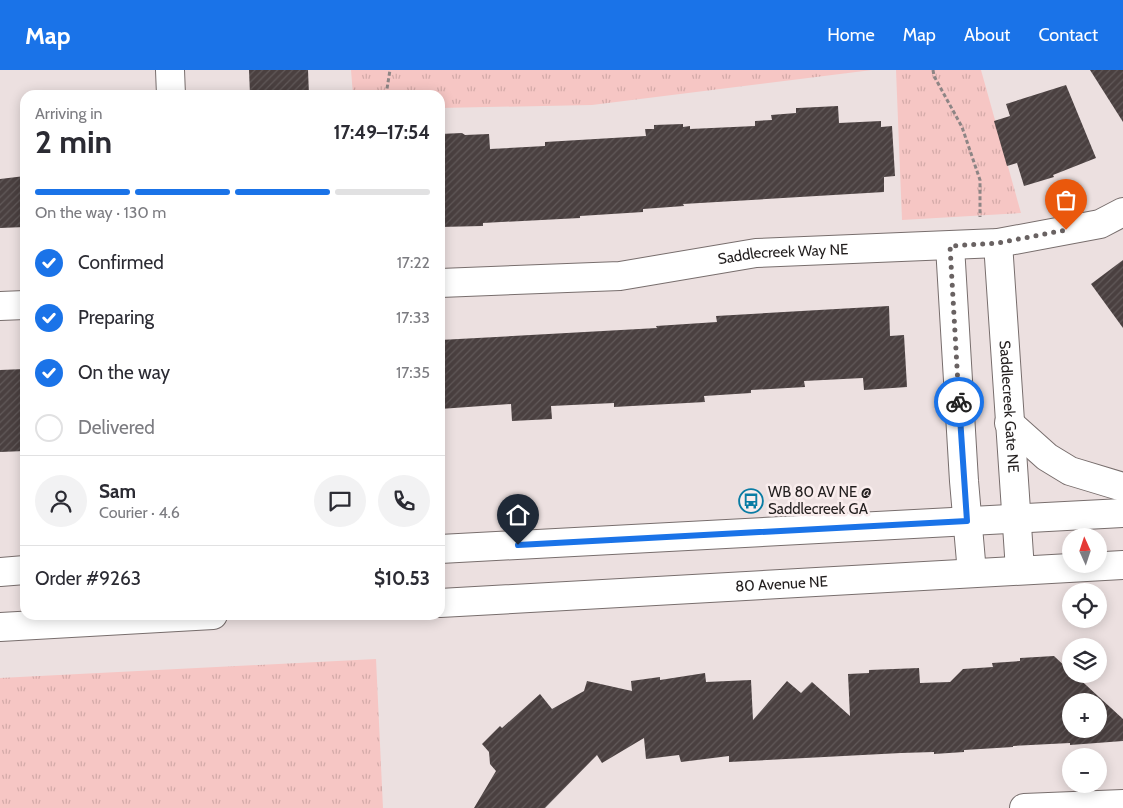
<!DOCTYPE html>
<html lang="en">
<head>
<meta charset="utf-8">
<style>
	body { margin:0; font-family:Cabin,sans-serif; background:#f2f2f3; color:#2b2b33; height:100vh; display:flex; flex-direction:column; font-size:19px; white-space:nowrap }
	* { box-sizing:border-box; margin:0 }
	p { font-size:16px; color:#7c7c81 }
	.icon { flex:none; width:28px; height:28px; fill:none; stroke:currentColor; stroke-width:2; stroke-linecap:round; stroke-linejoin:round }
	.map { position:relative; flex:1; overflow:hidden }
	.details { position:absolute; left:20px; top:20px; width:425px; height:530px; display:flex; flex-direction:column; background:#fff; border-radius:15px; box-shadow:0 2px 12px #0003 }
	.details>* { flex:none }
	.needle { width:32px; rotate:357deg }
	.fabs { position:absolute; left:1062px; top:458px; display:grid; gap:10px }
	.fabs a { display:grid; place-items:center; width:45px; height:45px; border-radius:50%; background:#fff; box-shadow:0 2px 12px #0003; font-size:25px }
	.pin { position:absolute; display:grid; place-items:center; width:42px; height:42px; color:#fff; margin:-51px -21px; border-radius:50% 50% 50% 0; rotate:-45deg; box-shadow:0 0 5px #0007 }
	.pin .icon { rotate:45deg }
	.courier { position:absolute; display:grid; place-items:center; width:50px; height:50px; margin:-25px; border:4px solid #1a73e8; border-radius:50%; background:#fff; color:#222; box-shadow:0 1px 6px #0007 }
	.summary em { font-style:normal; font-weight:700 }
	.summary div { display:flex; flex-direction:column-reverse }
	.summary { display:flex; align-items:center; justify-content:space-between; height:85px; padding:0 15px }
	h1 { font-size:32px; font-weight:700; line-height:38px }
	.bar { display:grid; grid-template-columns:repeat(4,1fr); gap:8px 5px; align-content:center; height:60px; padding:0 15px }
	.bar i { height:6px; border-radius:4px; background:#e1e1e2 }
	.bar .current { background:#1a73e8 }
	.bar p { grid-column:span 4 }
	.line { display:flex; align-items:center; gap:12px; padding:0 15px; border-top:1px solid #e1e1e2 }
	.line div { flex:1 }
	.round { display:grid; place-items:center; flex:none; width:52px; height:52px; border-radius:26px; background:#f2f2f3 }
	ol { padding:0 15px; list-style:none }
	li { display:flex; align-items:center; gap:15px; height:55px }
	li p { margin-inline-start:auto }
	li .icon { padding:5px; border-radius:50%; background:#1a73e8; color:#fff; stroke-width:4 }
	li:last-child { color:#7c7c81 }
	li i { width:28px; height:28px; border:2px solid #e1e1e2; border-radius:50% }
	header { display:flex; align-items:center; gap:30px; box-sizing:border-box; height:70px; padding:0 25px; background:#1a73e8; color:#fff }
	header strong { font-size:24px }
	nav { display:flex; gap:28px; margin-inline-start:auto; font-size:18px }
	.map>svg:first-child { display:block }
	.park { fill:url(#park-tufts) }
	.building { fill:url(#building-hatch); fill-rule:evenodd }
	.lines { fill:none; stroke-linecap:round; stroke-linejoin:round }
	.minor-casing { stroke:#786e6d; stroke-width:30 }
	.major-casing { stroke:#786e6d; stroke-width:30 }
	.path { stroke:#8d8585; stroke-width:3; stroke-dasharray:4 2.5; stroke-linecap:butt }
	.minor { stroke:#fff; stroke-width:28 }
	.major { stroke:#fff; stroke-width:28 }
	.done { stroke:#696262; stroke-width:5; stroke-dasharray:0 9 }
	.route { stroke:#1a73e8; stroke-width:6 }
	.labels { text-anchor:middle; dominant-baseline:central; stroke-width:5; stroke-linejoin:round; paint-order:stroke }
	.street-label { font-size:15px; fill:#221e1e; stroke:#f9eded }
	.poi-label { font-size:15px; fill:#221e1e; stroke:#f9eded; text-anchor:start }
</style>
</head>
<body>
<header>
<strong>Map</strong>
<nav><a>Home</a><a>Map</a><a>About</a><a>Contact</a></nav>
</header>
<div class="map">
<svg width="1123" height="738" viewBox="0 0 1123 738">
	<defs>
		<pattern id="park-tufts" width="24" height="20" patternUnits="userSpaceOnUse" patternTransform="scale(1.25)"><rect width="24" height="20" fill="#f6c6c4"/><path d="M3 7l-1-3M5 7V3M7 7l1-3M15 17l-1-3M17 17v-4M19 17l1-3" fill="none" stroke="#d3aaa8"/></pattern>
		<pattern id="building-hatch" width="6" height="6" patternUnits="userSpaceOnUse" patternTransform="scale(1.25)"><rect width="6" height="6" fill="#4a4040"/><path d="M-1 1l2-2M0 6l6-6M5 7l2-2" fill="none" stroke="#615959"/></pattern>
	</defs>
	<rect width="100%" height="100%" fill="#ece0e0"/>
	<!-- park -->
	<g class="park">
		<polygon points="351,0 872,0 592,35 440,38 440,25 353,25"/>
		<polygon points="896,0 981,0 1021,143 902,150"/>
		<polygon points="376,589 383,738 0,738 0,608"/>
	</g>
	<!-- building -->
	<g class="building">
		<polygon points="249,0 308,0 309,25 250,25"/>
		<polygon points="1090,0 1123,0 1123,52"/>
		<polygon points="1066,15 1096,88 1053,105 1054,107 1024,116 1017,93 1007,96 994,51 1010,46 1006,34"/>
		<polygon points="838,36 839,53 881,51 881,57 892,56 895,106 884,107 884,122 683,134 684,136 643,139 643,142 580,146 580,148 483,153 483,156 440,157 440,64 462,63 465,65 489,64 490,79 545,76 545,72 646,66 645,59 654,59 654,55 683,54 683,57 690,56 690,59 755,56 755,51 772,50 771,45 796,43 796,38 798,38"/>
		<polygon points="25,106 25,157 0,158 0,109"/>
		<polygon points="1123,190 1123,258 1091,214"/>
		<polygon points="889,236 890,266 904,265 907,317 864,320 863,308 804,311 805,317 751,320 751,323 704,326 705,332 614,337 614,333 551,336 552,349 512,351 511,334 440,339 440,270 657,258 656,256 717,252 716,246"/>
		<polygon points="25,299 25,381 0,382 0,300"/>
		<path d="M1054 586 1071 602V604H1074L1123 649V671L1070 675V673L1013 676V677L964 680V682L934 684V682L901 683 729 692V686L681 692 679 685 646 689 644 668 602 693 597 685 545 738H474L496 701 490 694 489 682 482 674 500 656 502 658 540 624 552 639 584 621 587 611 632 621 631 611 660 607V610L705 603 706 612 751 610 753 650 787 611 801 623 812 612 850 646 848 604 869 603V600L919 598 920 613 950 612 963 599 993 597 992 593 1020 591V588ZM1071 631H1099V659H1071Z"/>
	</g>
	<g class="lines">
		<!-- minor casing -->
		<g class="minor-casing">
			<g id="minor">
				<polyline points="170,0 171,25"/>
				<path id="s1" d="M998 173 1020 500"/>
				<polyline points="950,176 964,411 972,503"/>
				<path id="s2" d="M440 213 620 206 756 183 998 173 1100 154 1123 142"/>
				<polyline points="0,236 25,235"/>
				<polyline points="1024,738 1123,734"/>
			</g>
		</g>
		<!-- major casing -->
		<g class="major-casing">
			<g id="major">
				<polyline points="1009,353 1047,387 1070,401 1123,417"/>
				<polyline points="440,479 1123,443"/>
				<polyline points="0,502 25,500"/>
				<path id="s3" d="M440 533 1123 495"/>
				<polyline points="0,557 213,545"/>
			</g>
		</g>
		<!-- path -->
		<g class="path">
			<polyline points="933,0 934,6 962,57 980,110 980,147"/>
			<polyline points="386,25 390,0"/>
		</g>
		<!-- minor -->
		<use href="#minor" class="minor"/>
		<!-- major -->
		<use href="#major" class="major"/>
	</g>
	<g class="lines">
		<!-- done -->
		<polyline class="done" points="959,332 950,176 998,173 1066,160"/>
		<!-- route -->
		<polyline class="route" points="518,475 967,451 959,332"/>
	</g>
	<!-- icons -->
	<defs>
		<g id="bus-ring" transform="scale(1.25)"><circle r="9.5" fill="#f9eded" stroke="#097ca4" stroke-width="1.5"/><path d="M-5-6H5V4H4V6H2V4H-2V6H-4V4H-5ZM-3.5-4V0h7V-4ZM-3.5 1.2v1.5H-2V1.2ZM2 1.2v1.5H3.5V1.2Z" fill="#097ca4"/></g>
	</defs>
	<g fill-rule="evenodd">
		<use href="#bus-ring" x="751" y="431"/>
	</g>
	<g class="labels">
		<!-- street labels -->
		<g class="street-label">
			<text stroke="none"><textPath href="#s2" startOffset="345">Saddlecreek Way NE</textPath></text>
			<text stroke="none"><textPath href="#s1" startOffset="164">Saddlecreek Gate NE</textPath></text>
			<text stroke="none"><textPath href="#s3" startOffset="342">80 Avenue NE</textPath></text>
		</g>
		<!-- poi labels -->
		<g class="poi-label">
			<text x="768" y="422">WB 80 AV NE @<tspan x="768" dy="17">Saddlecreek GA</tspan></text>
		</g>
	</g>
</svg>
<div class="fabs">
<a><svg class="needle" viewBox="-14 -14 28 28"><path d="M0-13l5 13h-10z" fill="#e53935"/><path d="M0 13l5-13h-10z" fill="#7c7c81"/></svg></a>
<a><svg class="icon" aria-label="locate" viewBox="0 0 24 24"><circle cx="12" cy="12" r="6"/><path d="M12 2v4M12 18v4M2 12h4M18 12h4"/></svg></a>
<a><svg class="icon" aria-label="layers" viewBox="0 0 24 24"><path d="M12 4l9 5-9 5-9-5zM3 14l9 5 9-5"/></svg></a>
<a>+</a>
<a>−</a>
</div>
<div class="pin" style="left:1066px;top:160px;background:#ea580c"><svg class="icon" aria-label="bag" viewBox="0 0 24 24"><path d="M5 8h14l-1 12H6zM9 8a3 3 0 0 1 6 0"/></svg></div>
<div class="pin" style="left:518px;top:475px;background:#1f2937"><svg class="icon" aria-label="home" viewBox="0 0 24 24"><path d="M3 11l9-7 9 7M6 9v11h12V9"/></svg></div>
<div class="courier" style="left:959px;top:332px"><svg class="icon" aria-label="bike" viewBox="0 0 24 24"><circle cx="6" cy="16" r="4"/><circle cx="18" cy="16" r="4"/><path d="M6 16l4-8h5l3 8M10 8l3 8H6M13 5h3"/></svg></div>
<section class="details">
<div class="summary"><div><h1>2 min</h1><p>Arriving in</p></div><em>17:49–17:54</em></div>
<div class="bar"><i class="current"></i><i class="current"></i><i class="current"></i><i></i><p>On the way · 130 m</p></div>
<ol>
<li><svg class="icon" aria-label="check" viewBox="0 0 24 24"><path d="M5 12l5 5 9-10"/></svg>Confirmed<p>17:22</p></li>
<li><svg class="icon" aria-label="check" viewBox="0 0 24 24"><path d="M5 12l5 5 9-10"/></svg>Preparing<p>17:33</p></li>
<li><svg class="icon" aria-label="check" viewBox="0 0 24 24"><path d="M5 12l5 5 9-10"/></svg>On the way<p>17:35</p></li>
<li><i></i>Delivered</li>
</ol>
<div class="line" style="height:90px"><a class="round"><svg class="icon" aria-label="person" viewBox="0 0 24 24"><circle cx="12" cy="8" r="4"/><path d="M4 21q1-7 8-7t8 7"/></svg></a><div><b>Sam</b><p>Courier · 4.6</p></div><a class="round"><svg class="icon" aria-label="chat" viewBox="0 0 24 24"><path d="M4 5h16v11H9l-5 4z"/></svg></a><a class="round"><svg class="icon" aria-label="phone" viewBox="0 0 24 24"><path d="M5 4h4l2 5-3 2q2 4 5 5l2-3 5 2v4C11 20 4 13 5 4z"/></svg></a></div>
<div class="line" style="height:65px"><div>Order #9263</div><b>$10.53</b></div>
</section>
</div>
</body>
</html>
